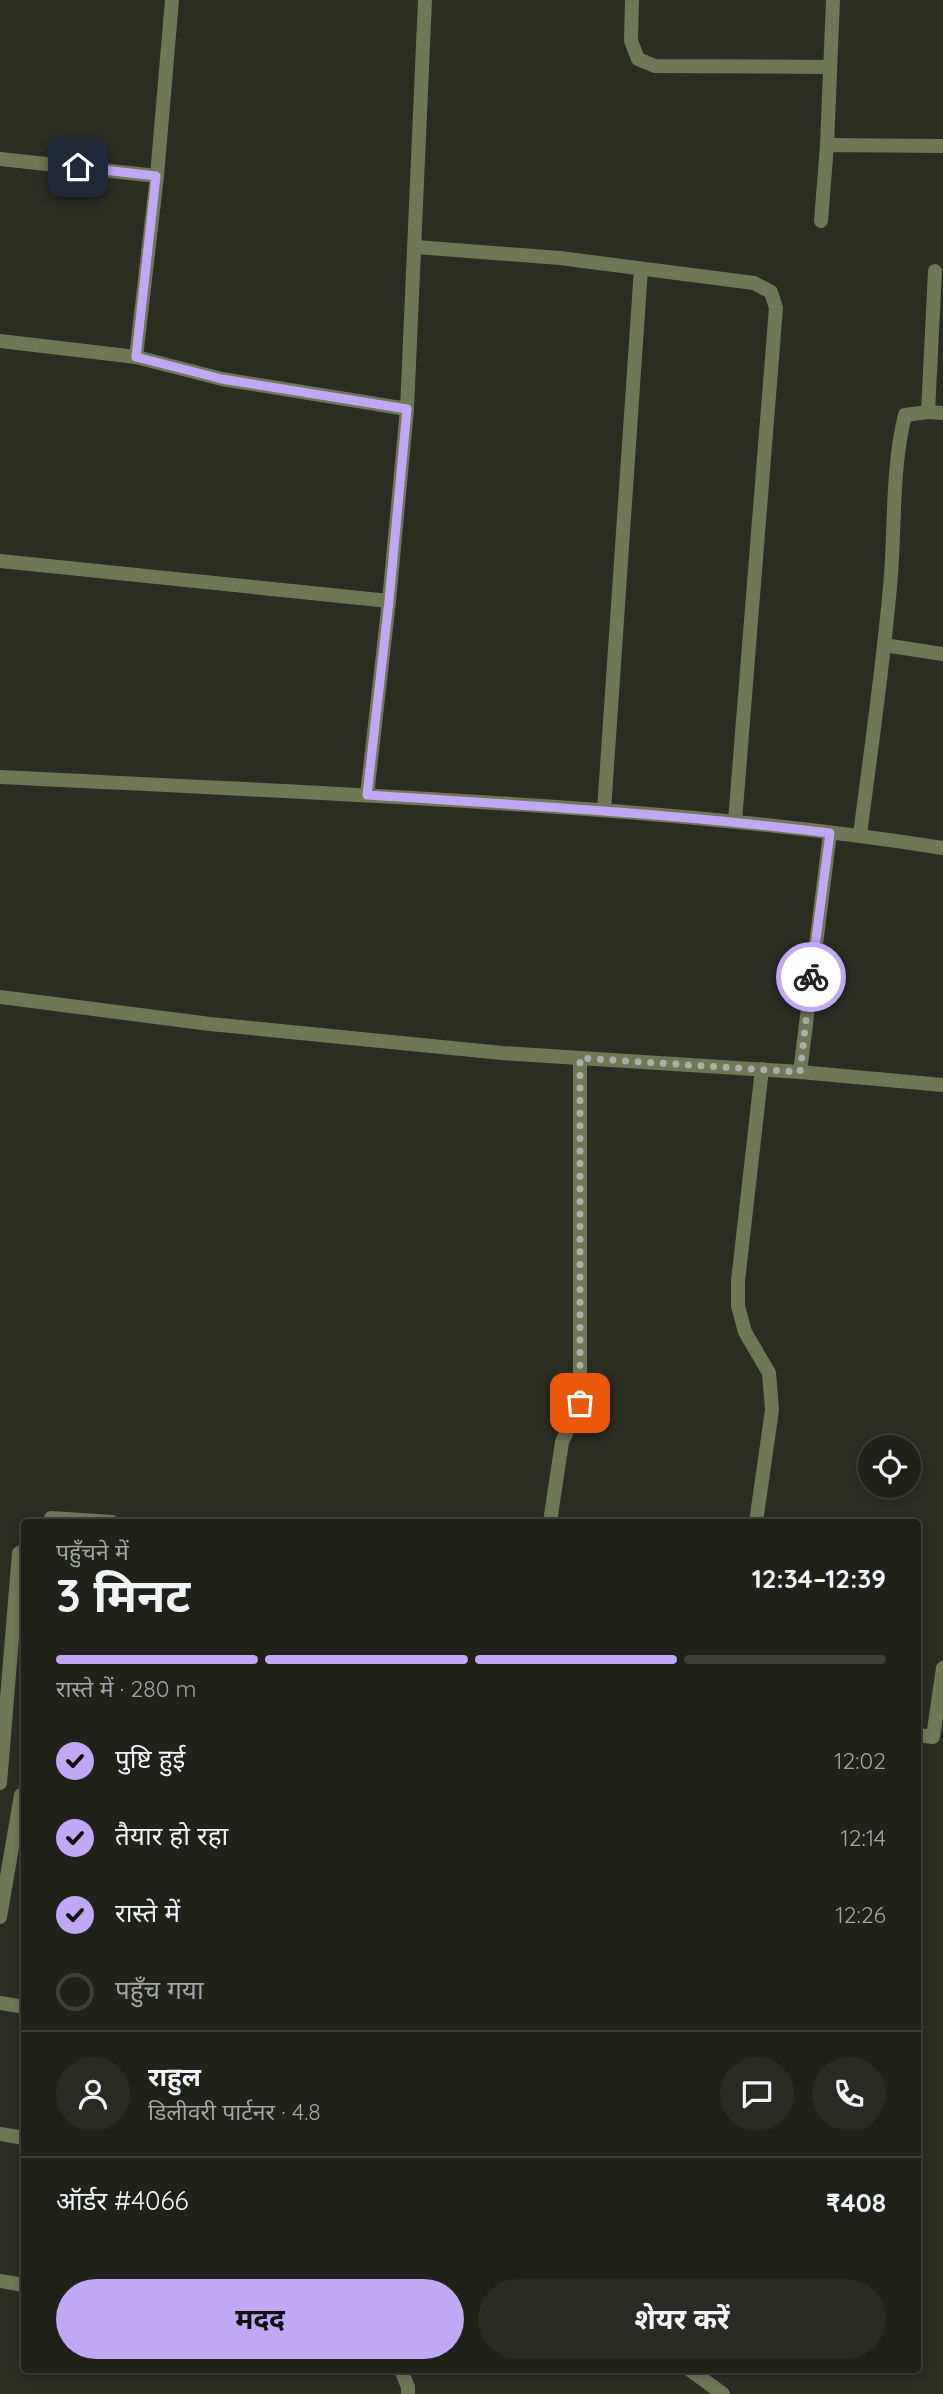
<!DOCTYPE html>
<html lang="hi">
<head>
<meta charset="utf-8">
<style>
	body { margin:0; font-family:Quicksand,"Noto Sans Devanagari",sans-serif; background:#282a23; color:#f1f3f6; height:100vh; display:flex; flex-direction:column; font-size:26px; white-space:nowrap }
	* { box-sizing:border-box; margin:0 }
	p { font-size:23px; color:#a2a4a2 }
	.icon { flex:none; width:38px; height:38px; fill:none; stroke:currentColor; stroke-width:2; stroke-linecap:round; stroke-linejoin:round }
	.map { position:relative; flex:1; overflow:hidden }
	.details { position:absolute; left:21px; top:1519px; width:900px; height:854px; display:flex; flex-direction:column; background:#20221a; border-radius:7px; box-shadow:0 4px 10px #0003,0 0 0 2px #3d3f39 }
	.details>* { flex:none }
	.tools { position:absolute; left:858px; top:1435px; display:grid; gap:14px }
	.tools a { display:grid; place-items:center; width:63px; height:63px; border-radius:50%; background:#20221a; box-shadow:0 4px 10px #0003,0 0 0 2px #3d3f39; font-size:35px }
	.pin { position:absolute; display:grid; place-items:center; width:60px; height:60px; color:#fff; margin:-30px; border-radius:14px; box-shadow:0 4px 10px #0006 }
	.courier { position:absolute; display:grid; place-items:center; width:70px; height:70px; margin:-35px; border:5px solid #c0a8f4; border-radius:50%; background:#fff; color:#222; box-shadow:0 2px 9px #0007 }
	.head em { font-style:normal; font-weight:700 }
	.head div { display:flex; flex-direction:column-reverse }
	.head { display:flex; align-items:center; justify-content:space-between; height:119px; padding:0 35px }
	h1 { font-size:46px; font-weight:700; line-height:52px }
	.bar { display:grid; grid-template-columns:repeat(4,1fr); gap:10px 7px; align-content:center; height:84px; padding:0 35px }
	.bar i { height:9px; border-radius:5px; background:#3d3f39 }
	.bar .active { background:#c0a8f4 }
	.bar p { grid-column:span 4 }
	.line { display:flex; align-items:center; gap:18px; padding:0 35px; border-top:2px solid #3d3f39 }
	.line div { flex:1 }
	.round { display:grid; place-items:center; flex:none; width:74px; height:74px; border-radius:37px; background:#282a23 }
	ol { padding:0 35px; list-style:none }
	li { display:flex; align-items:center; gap:21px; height:77px }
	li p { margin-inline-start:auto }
	li .icon { padding:7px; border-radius:50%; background:#c0a8f4; color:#111; stroke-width:4 }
	li:last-child { color:#a2a4a2 }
	li i { width:38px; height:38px; border:4px solid #3d3f39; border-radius:50% }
	.cta { display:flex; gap:14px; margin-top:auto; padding:14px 35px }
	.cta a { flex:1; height:80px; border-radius:42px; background:#c0a8f4; color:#111; font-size:28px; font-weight:700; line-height:80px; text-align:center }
	.cta a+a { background:#282a23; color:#f1f3f6 }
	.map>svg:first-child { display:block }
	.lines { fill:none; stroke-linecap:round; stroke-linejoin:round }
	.service { stroke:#707757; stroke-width:14 }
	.minor { stroke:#707757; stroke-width:14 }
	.done { stroke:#adaea7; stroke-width:7; stroke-dasharray:0 12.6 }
	.route { stroke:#c0a8f4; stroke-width:9 }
</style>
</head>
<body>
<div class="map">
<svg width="943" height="2394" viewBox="0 0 943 2394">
	<rect width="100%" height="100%" fill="#2b2d23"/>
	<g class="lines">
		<!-- service -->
		<g class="service">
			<polyline points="0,2281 24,2285"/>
			<polyline points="401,2370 408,2387 408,2394"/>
		</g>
		<!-- minor -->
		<g class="minor">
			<polyline points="632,0 631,41 638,59 655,66 830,67"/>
			<polyline points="827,145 833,0"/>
			<polyline points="0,159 157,176"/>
			<polyline points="821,221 827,145 943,146"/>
			<polyline points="416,247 560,258 754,283 771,292 776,308 735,821"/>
			<polyline points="0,341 136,357 222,379 407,409"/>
			<polyline points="136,357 157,176 172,0"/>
			<polyline points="928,412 935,271"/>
			<polyline points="0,561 389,601"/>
			<polyline points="884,645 943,654"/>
			<path d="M0 777C160 785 320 792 480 802 635 811 790 824 943 848"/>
			<polyline points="367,795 389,601 407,409 425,0"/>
			<polyline points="604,810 641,269"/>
			<path d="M860 835C871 748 884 662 891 575 895 522 892 467 905 415L928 412 943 413"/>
			<polyline points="0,997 210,1024 502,1053 800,1072 943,1085"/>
			<polyline points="800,1072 830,833"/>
			<polyline points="51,1518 112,1522"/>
			<polyline points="550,1522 562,1442 580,1403 580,1058"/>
			<polyline points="756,1522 772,1410 769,1373 745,1332 738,1306 738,1281 762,1069"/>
			<polyline points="917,1735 933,1737 943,1668"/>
			<polyline points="0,1783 19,1553"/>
			<polyline points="0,1917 21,1795 24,1796"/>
			<polyline points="0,2003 24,2007"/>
			<polyline points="0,2134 24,2138"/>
			<polyline points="690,2370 723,2394"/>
		</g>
	</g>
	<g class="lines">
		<!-- done -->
		<polyline class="done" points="580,1403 580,1058 800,1072 811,977"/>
		<!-- route -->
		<path class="route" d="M78 167 156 176 136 357 222 379 407 409 389 601 367 795C521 805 676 814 830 833L811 977"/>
	</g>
</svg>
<div class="tools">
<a><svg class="icon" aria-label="locate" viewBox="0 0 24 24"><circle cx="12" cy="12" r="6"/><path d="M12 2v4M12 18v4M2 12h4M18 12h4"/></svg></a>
</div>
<div class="pin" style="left:580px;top:1403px;background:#ea580c"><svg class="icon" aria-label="bag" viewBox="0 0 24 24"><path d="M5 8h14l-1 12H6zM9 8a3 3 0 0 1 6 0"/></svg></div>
<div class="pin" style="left:78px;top:167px;background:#1f2937"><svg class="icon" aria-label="home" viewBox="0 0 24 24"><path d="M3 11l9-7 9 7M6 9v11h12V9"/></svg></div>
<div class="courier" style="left:811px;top:977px"><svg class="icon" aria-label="bike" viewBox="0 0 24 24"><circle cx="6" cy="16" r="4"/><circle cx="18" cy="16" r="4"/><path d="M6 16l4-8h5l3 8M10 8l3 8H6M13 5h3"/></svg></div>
<section class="details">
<div class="head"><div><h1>3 मिनट</h1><p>पहुँचने में</p></div><em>12:34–12:39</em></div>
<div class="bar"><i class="active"></i><i class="active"></i><i class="active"></i><i></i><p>रास्ते में · 280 m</p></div>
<ol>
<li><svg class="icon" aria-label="check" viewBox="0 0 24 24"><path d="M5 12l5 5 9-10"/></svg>पुष्टि हुई<p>12:02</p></li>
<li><svg class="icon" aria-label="check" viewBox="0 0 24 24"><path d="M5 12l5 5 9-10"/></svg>तैयार हो रहा<p>12:14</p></li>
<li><svg class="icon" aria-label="check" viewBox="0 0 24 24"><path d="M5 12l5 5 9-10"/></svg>रास्ते में<p>12:26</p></li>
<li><i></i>पहुँच गया</li>
</ol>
<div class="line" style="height:126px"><a class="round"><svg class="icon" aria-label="person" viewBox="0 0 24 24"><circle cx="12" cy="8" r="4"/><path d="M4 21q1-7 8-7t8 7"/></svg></a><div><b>राहुल</b><p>डिलीवरी पार्टनर · 4.8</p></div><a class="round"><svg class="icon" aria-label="chat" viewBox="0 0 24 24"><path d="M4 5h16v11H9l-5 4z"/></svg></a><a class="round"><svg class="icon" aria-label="phone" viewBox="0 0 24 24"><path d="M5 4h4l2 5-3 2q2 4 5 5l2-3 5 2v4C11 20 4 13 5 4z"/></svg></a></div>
<div class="line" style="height:91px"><div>ऑर्डर #4066</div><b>₹408</b></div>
<div class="cta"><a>मदद</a><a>शेयर करें</a></div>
</section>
</div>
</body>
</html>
